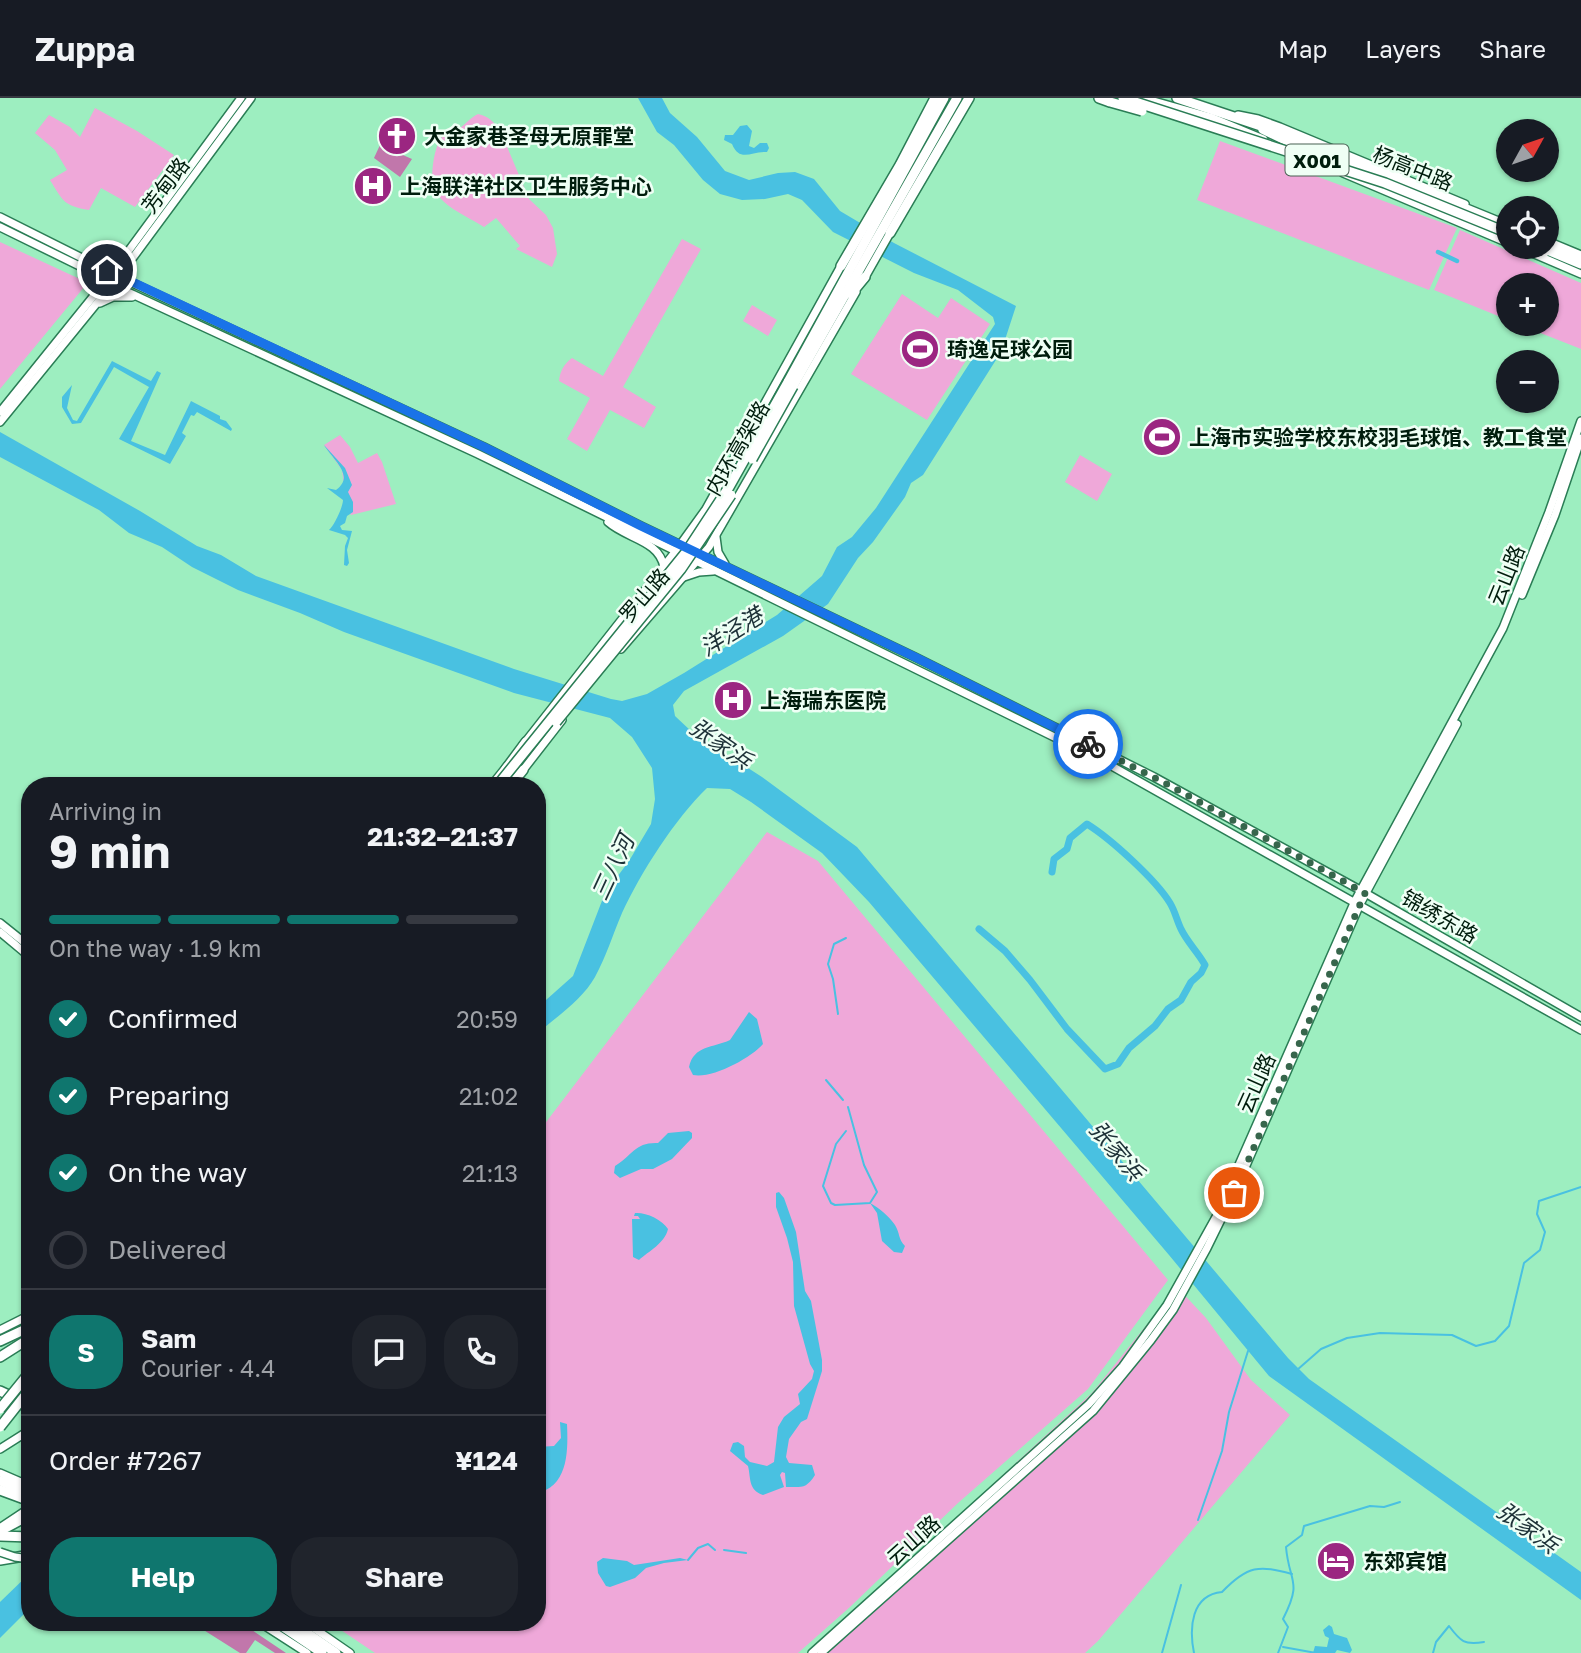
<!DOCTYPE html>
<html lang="en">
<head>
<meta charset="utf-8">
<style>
	body { margin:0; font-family:"Golos Text","Noto Sans SC",sans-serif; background:#20242c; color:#f1f3f6; height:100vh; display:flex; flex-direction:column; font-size:26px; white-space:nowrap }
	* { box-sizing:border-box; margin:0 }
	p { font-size:23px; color:#9ea1a6 }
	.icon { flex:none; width:38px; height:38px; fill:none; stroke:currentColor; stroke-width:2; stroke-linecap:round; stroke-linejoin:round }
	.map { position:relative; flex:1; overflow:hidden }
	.side { position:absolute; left:21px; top:679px; width:525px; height:854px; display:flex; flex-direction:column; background:#171b24; border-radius:28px; box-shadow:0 2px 5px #0004 }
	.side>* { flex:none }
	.needle { width:46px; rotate:50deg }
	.tools { position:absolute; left:1496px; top:21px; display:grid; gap:14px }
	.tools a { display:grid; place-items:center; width:63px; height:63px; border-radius:50%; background:#171b24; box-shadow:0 2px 5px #0004; font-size:35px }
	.pin { position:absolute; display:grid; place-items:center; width:60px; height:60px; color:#fff; margin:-30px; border:4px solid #fff; border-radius:50%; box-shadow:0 2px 7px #0007 }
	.courier { position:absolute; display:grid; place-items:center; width:70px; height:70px; margin:-35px; border:5px solid #1a73e8; border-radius:50%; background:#fff; color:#222; box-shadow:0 2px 9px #0007 }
	.head em { font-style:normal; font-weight:700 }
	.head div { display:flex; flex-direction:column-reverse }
	.head { display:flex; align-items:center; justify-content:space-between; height:119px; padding:0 28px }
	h1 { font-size:46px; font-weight:700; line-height:52px }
	.bar { display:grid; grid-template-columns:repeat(4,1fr); gap:10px 7px; align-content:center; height:84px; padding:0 28px }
	.bar i { height:9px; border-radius:5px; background:#363941 }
	.bar .on { background:#0f766e }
	.bar p { grid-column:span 4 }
	.line { display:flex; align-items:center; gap:18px; padding:0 28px; border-top:2px solid #363941 }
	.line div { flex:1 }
	.round { display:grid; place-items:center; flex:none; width:74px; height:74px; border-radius:28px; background:#20242c }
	ol { padding:0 28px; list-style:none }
	li { display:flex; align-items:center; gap:21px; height:77px }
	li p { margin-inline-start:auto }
	li .icon { padding:7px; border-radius:50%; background:#0f766e; color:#fff; stroke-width:4 }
	li:last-child { color:#9ea1a6 }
	li i { width:38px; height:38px; border:4px solid #363941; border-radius:50% }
	.cta { display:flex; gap:14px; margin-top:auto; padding:14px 28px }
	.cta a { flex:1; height:80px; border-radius:28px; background:#0f766e; color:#fff; font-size:28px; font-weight:700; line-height:80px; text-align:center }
	.cta a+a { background:#20242c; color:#f1f3f6 }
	header { display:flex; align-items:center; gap:42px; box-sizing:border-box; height:98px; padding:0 35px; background:#171b24; border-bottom:2px solid #363941 }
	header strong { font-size:33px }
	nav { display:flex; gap:38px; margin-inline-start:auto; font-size:24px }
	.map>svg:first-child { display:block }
	.green { fill:#efa8d9 }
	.forest { fill:#c177ab }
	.water { fill:#49c1e1 }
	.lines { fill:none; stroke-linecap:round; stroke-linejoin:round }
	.stream { stroke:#49c1e1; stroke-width:2 }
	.canal { stroke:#49c1e1; stroke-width:4.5 }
	.river { stroke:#49c1e1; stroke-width:7 }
	.major-casing { stroke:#2a7d55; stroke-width:10 }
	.highway-casing { stroke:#2a7d55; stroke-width:12 }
	.major { stroke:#fff; stroke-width:7 }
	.highway { stroke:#fff; stroke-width:9 }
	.major-bridge-casing { stroke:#2a7d55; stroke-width:10; stroke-linecap:butt }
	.highway-bridge-casing { stroke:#2a7d55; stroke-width:12; stroke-linecap:butt }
	.major-bridge { stroke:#fff; stroke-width:7 }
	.highway-bridge { stroke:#fff; stroke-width:9 }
	.done { stroke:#37664c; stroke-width:7; stroke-dasharray:0 12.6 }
	.route { stroke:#1a73e8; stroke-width:9 }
	.labels { text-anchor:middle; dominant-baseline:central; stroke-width:5; stroke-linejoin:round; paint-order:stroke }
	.shield { fill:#effff5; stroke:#486153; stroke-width:2 }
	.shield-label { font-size:19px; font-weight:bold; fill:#001d0d }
	.poi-label { font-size:21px; font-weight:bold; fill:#001d0d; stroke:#effff5; text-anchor:start }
	.street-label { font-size:21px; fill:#001d0d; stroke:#effff5 }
	.water-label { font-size:23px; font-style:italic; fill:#1d3137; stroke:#effff5 }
</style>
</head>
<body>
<header>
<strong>Zuppa</strong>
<nav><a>Map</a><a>Layers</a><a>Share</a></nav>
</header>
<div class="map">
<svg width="1581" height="1555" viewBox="0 0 1581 1555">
	<rect width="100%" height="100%" fill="#9deec0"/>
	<!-- green -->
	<g class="green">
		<path d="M95 10 137 33 174 57 135 109 101 90 89 112C64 108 63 103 50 82L67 72 55 52 35 35 49 17 70 29 80 39Z"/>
		<path d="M478 16C488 18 494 24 500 32L529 101 546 117 553 130 557 156 552 169 516 151 520 148 496 120 484 129C467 118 445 110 435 93 429 82 434 48 442 39 446 35 451 35 456 32 465 28 469 20 478 16Z"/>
		<polygon points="1220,43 1457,130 1429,192 1197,102"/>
		<polygon points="1460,132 1581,185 1581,251 1518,226 1547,226 1547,187 1508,187 1508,222 1434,192"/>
		<path d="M682 141 701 151 623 289 656 309 644 330 610 312 587 353 567 341 590 300 559 283C560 273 564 266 572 260L603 278Z"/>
		<polygon points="0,144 82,182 85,188 0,291"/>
		<polygon points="902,196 938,220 951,200 990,226 927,322 851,276"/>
		<polygon points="752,207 777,222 768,238 743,223"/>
		<polygon points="340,337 350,349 358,365 377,355 382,364 396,406 351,417 347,409 342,372 324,347"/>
		<polygon points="1080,357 1112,376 1097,403 1065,384"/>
		<polygon points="767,734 818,763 1168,1182 1088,1291 958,1405 850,1509 798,1555 375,1555 329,1524 537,1524 537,1036"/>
		<polygon points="1177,1189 1206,1220 1251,1282 1290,1317 1098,1543 1085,1555 809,1555 1092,1295"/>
	</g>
	<!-- forest -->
	<g class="forest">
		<polygon points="380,47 412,61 400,79 374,60"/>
		<polygon points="191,1524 240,1524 286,1555 275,1555 255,1542 246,1555 240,1555"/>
	</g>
	<!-- water -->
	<g class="water">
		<path d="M638 0H662L670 15 697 39 725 73 749 82 778 75 795 74 814 81 840 113 894 145 1016 208 1001 254 923 377 911 385 905 399 873 444 858 460 828 506 783 538 684 593 673 607 675 618 692 634 762 679 857 749 1288 1260 1309 1281 1581 1474V1502L1269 1278 1169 1157 869 804 822 755 751 704 730 691 707 690C675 721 641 774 622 815 613 836 606 859 595 879 582 902 556 919 537 936V910L573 878 605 795 629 763 651 726 655 701 652 670 632 639 610 620 514 595 344 534 300 515 238 492 192 469 162 449 129 435 99 412 0 359V334L140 413 197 448 221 457 256 478 514 571 611 601 622 603 647 596 684 575 777 517 822 478 837 449 852 439 876 410 995 226 993 219 958 192 914 175 833 134 802 102 788 96 765 101 742 102 720 96 703 82 674 47 657 34Z"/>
		<path d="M747 27 752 33 749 48 754 50 760 45H767L769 50 767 54C751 53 740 65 732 46L724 42 725 37H733L740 28Z"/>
		<polygon points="112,263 151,283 157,273 161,275 131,343 165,357 191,303 220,318 220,321 226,323 232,331 231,333 197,314 194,318 191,317 182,335 186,338 170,366 119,341 149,289 114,269 81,325 72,326 62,309 62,299 72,287 67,310 73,322 77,323"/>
		<path d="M324 347 345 370 352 387 348 394 353 404V414L347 418 345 425 340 428 342 432 352 433 347 452 349 465 347 468 344 467 345 448 348 440 345 437 329 432C334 428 343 409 343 402L327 390 336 392C356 378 332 361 324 347Z"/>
		<path d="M749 914 757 921 763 946C751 960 712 981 693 977L689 969C694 947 713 950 730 942Z"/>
		<path d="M689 1033 692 1035V1040L672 1061 653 1071H641L620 1080 614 1075 615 1068C633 1057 635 1044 658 1045L668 1035Z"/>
		<path d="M779 1094 784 1100 796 1134 805 1193 811 1203 822 1262V1273L807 1321 801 1324 789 1341 786 1359 789 1365 812 1367 815 1377C806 1391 802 1389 786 1389L785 1375 782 1374 780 1377 784 1389 763 1397C748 1392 751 1380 748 1368L730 1353 733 1345 738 1344 744 1348 745 1359 750 1364 767 1368 774 1364 778 1329 784 1319 800 1306 798 1296 812 1281 814 1273 810 1266 794 1208 793 1164 787 1140 776 1109V1095Z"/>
		<path d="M870 1105C879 1110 889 1118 895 1127 900 1135 898 1141 905 1148L902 1155 894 1154 882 1143 877 1115Z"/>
		<path d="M635 1115C645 1114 662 1121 668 1131 665 1145 649 1153 639 1162L633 1159 632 1121H640L638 1118H634Z"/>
		<path d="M560 1324 567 1326C568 1350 569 1385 541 1394L537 1392V1349L554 1348 561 1340Z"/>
		<polygon points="603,1460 627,1463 634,1467 680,1460 688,1462 664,1465 646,1470 635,1480 610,1489 606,1488 598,1475 597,1464"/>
		<polygon points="30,1475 30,1510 0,1540 0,1504"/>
		<polygon points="1329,1527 1332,1529 1334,1536 1347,1540 1352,1552 1350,1555 1337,1552 1335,1555 1313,1555 1315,1548 1327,1549 1329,1540 1325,1538 1323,1532"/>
	</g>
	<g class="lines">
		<!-- stream -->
		<g class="stream">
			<polyline points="838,916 833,881 828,866 834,846 846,840"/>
			<polyline points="826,982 843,1002"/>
			<polyline points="846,1033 836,1046 823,1088 831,1105 835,1107 870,1105 877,1094 864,1067 848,1009"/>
			<polyline points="1297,1272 1321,1251 1347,1240 1380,1235 1452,1237 1476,1248 1495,1243 1509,1228 1524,1165 1540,1152 1545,1134 1537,1116 1539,1103 1581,1089"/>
			<polyline points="1198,1422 1222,1353 1229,1314 1248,1253"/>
			<polyline points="724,1452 746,1455"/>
			<polyline points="688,1462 698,1450 708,1446 715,1452"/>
			<polyline points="1283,1549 1316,1555"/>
			<polyline points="1162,1555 1181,1487"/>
			<path d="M1194 1555C1189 1530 1191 1497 1222 1494 1248 1467 1259 1467 1292 1476"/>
			<path d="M1278 1555 1288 1529 1283 1521C1303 1482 1289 1485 1286 1449L1302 1437 1304 1428 1370 1408 1384 1409 1400 1404"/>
			<path d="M1433 1555 1436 1544 1449 1528C1461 1544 1464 1547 1484 1544"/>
		</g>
		<!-- canal -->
		<polyline class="canal" points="1438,154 1457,163"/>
		<!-- river -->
		<path class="river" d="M979 831 1005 853 1030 882 1067 931 1105 971 1118 966 1129 950 1155 928 1168 911 1181 902 1191 884 1201 875 1205 867C1198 854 1187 844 1181 831 1177 823 1175 813 1170 805 1156 782 1111 741 1087 726L1070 740 1067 751 1054 761 1052 774"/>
		<!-- major casing -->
		<g class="major-casing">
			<g id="major">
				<polyline points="1238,17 1258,21 1280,29 1465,106"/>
				<polyline points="1262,32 1327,63"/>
				<polyline points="1343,75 1508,145"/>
				<polyline points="0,119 124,181 484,349 641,428 915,559 1154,679 1360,792 1581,919"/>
				<polyline points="0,129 102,179 119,190 478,356 1101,662 1581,932"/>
				<polyline points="1518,149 1581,176"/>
				<polyline points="1532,149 1545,155"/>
				<polyline points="864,181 890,135"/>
				<polyline points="100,205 113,199 132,199"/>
				<polyline points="0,314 113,174 241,0"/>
				<polyline points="0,324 123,173 251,0"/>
				<path d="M608 424C627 441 659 442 664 469"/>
				<polyline points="716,439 718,454 725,466"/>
				<polyline points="684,479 699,474 713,473"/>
				<polyline points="1522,497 1555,417 1581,340"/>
				<polyline points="621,551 709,449 856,194"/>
				<polyline points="523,647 675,454 706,411 841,168"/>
				<polyline points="520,676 562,622"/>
				<polyline points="491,688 507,668"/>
				<polyline points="0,825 30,849"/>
				<polyline points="0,834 30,859"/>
				<polyline points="0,1232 30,1217"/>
				<polyline points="0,1351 30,1332"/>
				<polyline points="0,1375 30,1388"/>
				<polyline points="4,1432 30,1418"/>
				<polyline points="259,1524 307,1555"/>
				<polyline points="305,1524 350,1555"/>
				<polyline points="812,1555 1089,1306 1123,1268 1167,1207 1216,1119 1355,803 1503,530 1549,414 1581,323"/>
				<polyline points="821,1555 1093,1313 1151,1242 1173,1212 1207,1150 1234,1095 1360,806 1457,626"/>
			</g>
		</g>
		<!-- highway casing -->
		<g class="highway-casing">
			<g id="highway">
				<polyline points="1099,0 1110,4"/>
				<polyline points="1139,0 1210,20 1263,42"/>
				<polyline points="1177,0 1276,33 1508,128"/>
				<polyline points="890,135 969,0"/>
				<polyline points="1547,144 1581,158"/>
				<polyline points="1540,149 1581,166"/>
				<polyline points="841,168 900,67 935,0"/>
				<polyline points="851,196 865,179"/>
				<polyline points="788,284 944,0"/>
				<polyline points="793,288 957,0"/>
				<polyline points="506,671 526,644"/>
				<polyline points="510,688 523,672"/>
				<polyline points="0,1243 30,1229"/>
				<polyline points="0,1259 30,1240"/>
				<polyline points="0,1293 15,1300 30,1312"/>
				<polyline points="0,1383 30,1395"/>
				<polyline points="0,1392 30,1403"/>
				<polyline points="0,1431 30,1411"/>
				<polyline points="0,1438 30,1439"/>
				<polyline points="0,1462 30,1457"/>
				<polyline points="276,1524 322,1555"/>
				<polyline points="291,1524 336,1555"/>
			</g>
		</g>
		<!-- major -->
		<use href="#major" class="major"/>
		<!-- highway -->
		<use href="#highway" class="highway"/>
		<!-- major-bridge casing -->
		<g class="major-bridge-casing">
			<polyline id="major-bridge" points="0,1454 15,1459 30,1461"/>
		</g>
		<!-- highway-bridge casing -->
		<g class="highway-bridge-casing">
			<g id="highway-bridge">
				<polyline points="1123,0 1385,85 1508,135"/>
				<polyline points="1110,4 1142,13"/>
				<polyline points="752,361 793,288"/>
				<polyline points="556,624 681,471 731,397"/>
				<polyline points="497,688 687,453 729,389 788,284"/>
				<polyline points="0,1311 30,1274"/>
				<polyline points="0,1329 30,1291"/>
			</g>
		</g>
		<!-- major-bridge -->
		<use href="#major-bridge" class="major-bridge"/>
		<!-- highway-bridge -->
		<use href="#highway-bridge" class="highway-bridge"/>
	</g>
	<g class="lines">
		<!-- done -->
		<polyline class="done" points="1088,646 1165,685 1365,795 1234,1095"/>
		<!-- route -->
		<polyline class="route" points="107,172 484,349 641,428 915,559 1088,646"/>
	</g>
	<!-- icons -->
	<defs>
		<g id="church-disc" transform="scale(2.0125)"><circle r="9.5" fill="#9b2681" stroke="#effff5"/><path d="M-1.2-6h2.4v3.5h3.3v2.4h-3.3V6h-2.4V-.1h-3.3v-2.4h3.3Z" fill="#fff"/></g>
		<g id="hospital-disc" transform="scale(2.0125)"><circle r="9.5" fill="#9b2681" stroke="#effff5"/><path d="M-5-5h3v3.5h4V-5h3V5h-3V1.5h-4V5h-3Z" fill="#fff"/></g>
		<g id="stadium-disc" transform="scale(2.0125)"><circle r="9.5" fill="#9b2681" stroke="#effff5"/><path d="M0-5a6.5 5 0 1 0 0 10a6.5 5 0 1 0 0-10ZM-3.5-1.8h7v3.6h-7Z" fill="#fff"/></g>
		<g id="hotel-disc" transform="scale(2.0125)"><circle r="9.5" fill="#9b2681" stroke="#effff5"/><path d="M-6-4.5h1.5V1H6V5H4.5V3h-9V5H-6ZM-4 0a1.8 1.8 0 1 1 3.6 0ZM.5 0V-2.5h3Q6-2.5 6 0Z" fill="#fff"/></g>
	</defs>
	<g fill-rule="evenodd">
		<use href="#church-disc" x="397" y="38"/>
		<use href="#hospital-disc" x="373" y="88"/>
		<use href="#stadium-disc" x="920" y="251"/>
		<use href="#stadium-disc" x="1162" y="339"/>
		<use href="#hospital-disc" x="733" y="602"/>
		<use href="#hotel-disc" x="1336" y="1463"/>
	</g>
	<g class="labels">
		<!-- shield labels -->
		<rect class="shield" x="1285.5" y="46.5" width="63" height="31" rx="5"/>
		<g class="shield-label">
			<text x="1317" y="62">X001</text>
		</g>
		<!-- poi labels -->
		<g class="poi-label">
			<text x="424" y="38">大金家巷圣母无原罪堂</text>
			<text x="400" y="88">上海联洋社区卫生服务中心</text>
			<text x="947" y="251">琦逸足球公园</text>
			<text x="1189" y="339">上海市实验学校东校羽毛球馆、教工食堂</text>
			<text x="760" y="602">上海瑞东医院</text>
			<text x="1363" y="1463">东郊宾馆</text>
		</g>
		<!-- street labels -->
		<g class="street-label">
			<text transform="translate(1413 70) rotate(22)">杨高中路</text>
			<text transform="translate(165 87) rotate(-53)">芳甸路</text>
			<text transform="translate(737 350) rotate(-60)">内环高架路</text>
			<text transform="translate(1506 477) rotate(-68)">云山路</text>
			<text transform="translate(644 497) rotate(-49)">罗山路</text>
			<text transform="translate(1440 818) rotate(30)">锦绣东路</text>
			<text transform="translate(1256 985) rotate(-66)">云山路</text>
			<text transform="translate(913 1442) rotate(-42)">云山路</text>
		</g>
		<!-- water labels -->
		<g class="water-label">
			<text transform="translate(731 533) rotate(-32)">洋泾港</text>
			<text transform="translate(721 645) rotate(35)">张家浜</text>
			<text transform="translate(612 769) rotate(-65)">三八河</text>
			<text transform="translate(1117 1052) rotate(50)">张家浜</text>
			<text transform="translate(1528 1429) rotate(36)">张家浜</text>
		</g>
	</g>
</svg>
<div class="tools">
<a><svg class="needle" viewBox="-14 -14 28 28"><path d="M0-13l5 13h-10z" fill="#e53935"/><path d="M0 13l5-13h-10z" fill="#9ea1a6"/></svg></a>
<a><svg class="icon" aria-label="locate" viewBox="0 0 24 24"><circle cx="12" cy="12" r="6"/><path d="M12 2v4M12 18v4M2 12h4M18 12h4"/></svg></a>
<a>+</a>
<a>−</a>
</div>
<div class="pin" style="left:1234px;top:1095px;background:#ea580c"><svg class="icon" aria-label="bag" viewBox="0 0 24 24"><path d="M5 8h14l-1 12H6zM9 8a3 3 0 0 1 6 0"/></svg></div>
<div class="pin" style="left:107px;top:172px;background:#1f2937"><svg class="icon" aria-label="home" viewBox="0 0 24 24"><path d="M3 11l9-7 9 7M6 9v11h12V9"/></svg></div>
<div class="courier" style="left:1088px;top:646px"><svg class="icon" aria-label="bike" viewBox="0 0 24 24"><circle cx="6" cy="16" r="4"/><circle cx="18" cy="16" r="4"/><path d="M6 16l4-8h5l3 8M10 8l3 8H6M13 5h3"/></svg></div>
<section class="side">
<div class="head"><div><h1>9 min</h1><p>Arriving in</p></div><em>21:32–21:37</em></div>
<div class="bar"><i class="on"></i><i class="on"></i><i class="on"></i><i></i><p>On the way · 1.9 km</p></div>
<ol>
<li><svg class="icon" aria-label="check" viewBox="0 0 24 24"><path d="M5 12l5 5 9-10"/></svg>Confirmed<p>20:59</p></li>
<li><svg class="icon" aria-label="check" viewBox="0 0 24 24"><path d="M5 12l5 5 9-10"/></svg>Preparing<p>21:02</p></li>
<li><svg class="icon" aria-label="check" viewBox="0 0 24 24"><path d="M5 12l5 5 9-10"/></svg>On the way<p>21:13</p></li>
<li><i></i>Delivered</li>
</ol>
<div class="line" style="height:126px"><b class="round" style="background:#0f766e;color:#fff">S</b><div><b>Sam</b><p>Courier · 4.4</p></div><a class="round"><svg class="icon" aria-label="chat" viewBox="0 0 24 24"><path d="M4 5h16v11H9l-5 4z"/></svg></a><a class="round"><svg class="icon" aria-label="phone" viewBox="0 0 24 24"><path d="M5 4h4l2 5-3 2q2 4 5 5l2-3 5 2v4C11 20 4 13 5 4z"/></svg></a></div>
<div class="line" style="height:91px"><div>Order #7267</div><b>¥124</b></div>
<div class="cta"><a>Help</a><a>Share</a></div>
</section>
</div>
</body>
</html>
